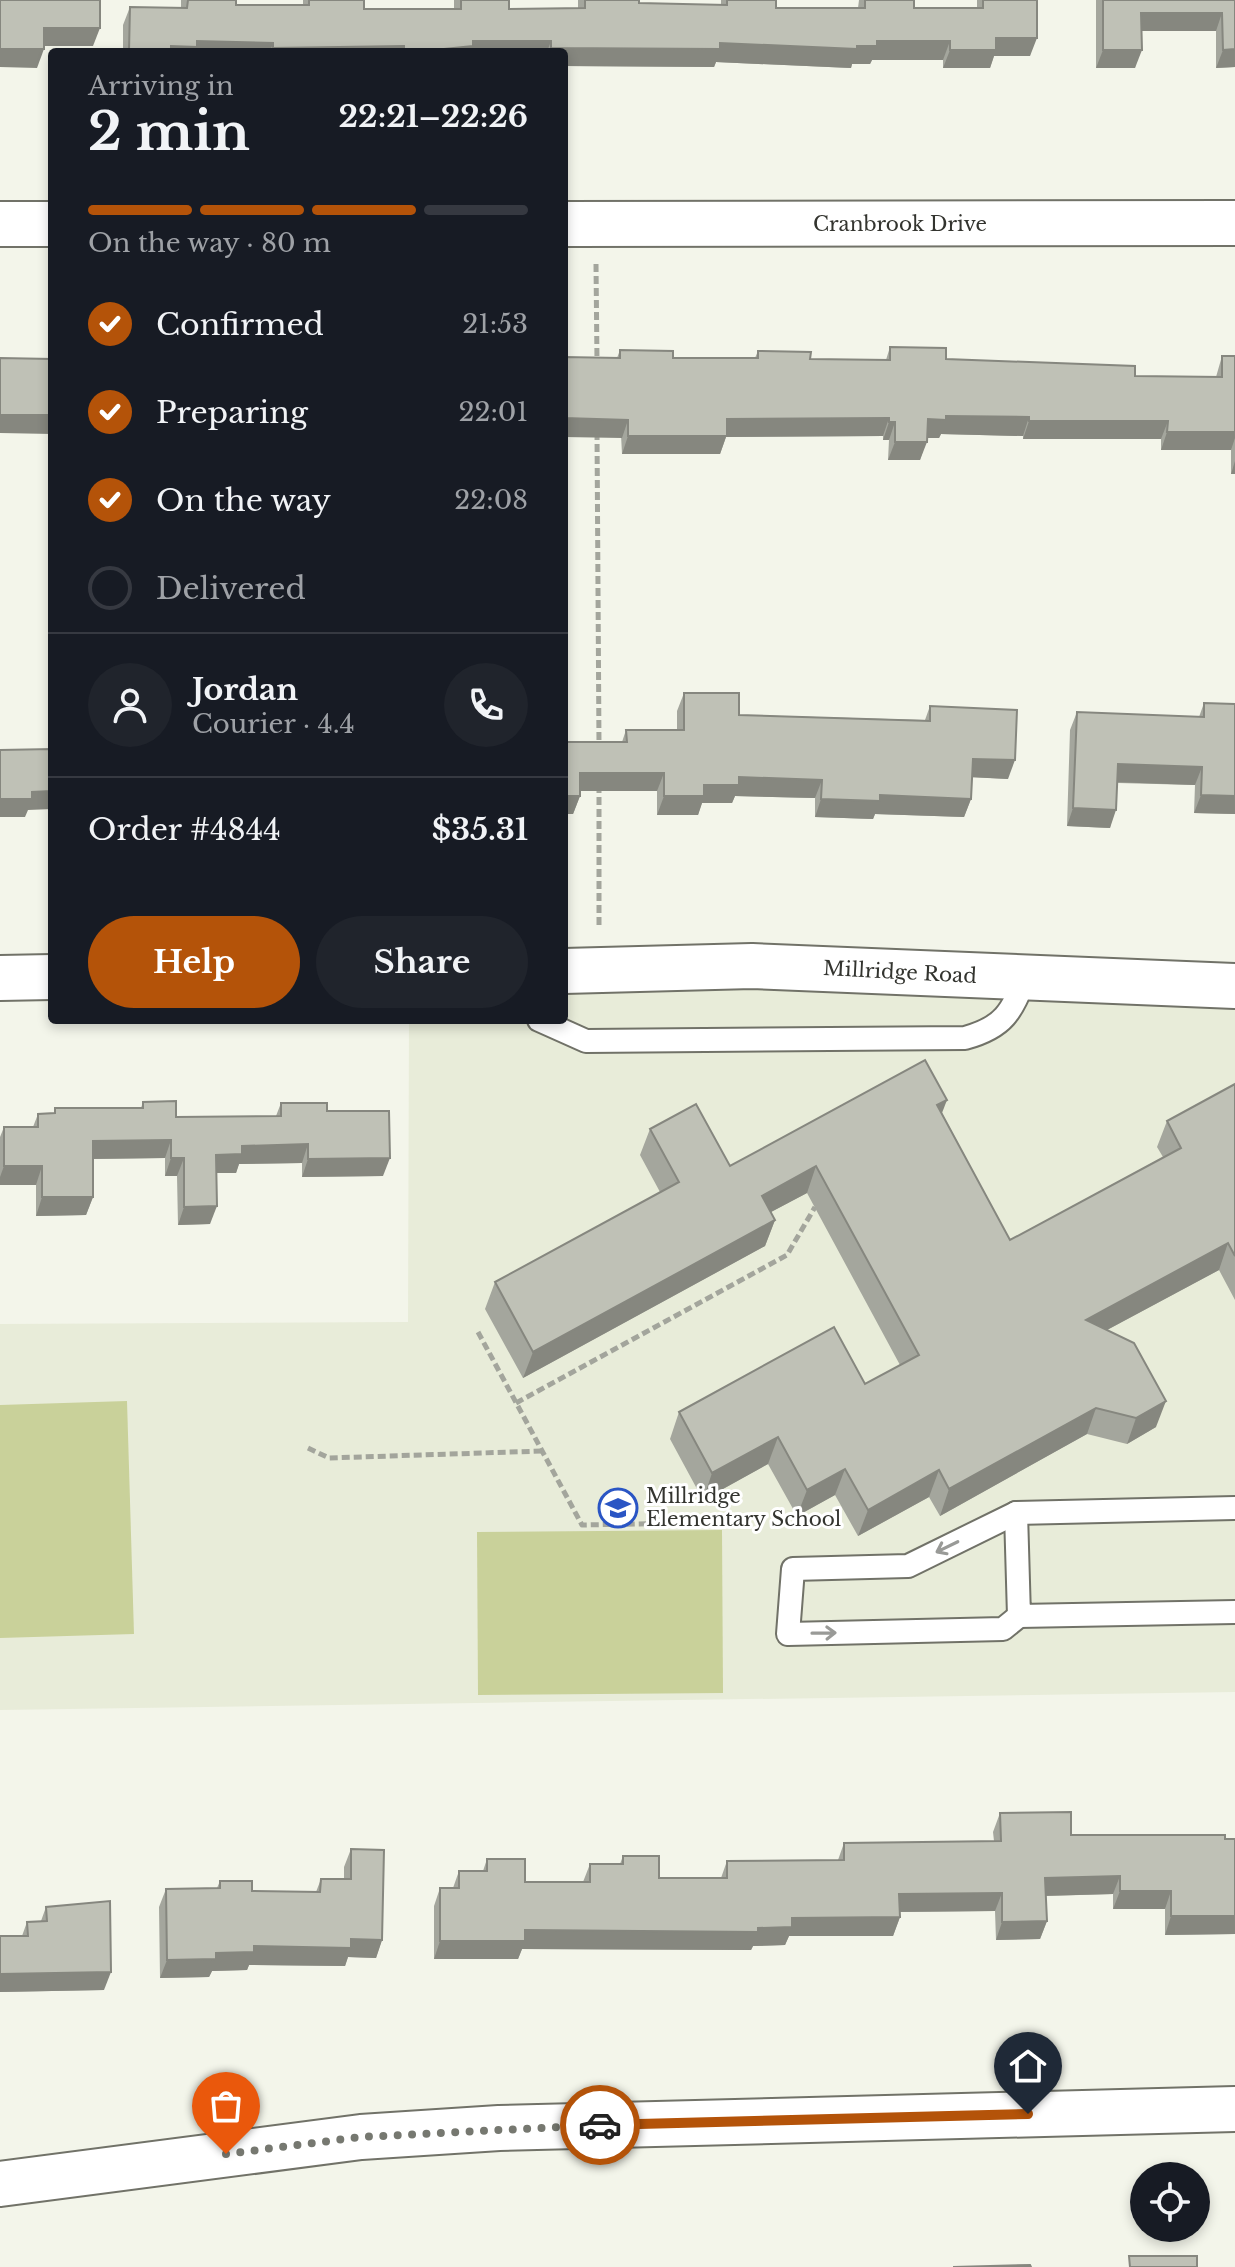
<!DOCTYPE html>
<html lang="en">
<head>
<meta charset="utf-8">
<style>
	body { margin:0; font-family:"Libre Baskerville",serif; background:#20242c; color:#f1f3f6; height:100vh; display:flex; flex-direction:column; font-size:30px; white-space:nowrap }
	* { box-sizing:border-box; margin:0 }
	p { font-size:26px; color:#9ea1a6 }
	.icon { flex:none; width:44px; height:44px; fill:none; stroke:currentColor; stroke-width:2; stroke-linecap:round; stroke-linejoin:round }
	.map { position:relative; flex:1; overflow:hidden }
	.details { position:absolute; left:48px; top:48px; width:520px; height:976px; display:flex; flex-direction:column; background:#171b24; border-radius:8px; box-shadow:0 4px 12px #0003 }
	.details>* { flex:none }
	.controls { position:absolute; left:1130px; top:2162px; display:grid; gap:16px }
	.controls a { display:grid; place-items:center; width:80px; height:80px; border-radius:50%; background:#171b24; box-shadow:0 4px 12px #0003; font-size:40px }
	.pin { position:absolute; display:grid; place-items:center; width:68px; height:68px; color:#fff; margin:-82px -34px; border-radius:50% 50% 50% 0; rotate:-45deg; box-shadow:0 0 8px #0007 }
	.pin .icon { rotate:45deg }
	.courier { position:absolute; display:grid; place-items:center; width:80px; height:80px; margin:-40px; border:6px solid #b45309; border-radius:50%; background:#fff; color:#222; box-shadow:0 2px 10px #0007 }
	.headline em { font-style:normal; font-weight:700 }
	.headline div { display:flex; flex-direction:column-reverse }
	.headline { display:flex; align-items:center; justify-content:space-between; height:136px; padding:0 40px }
	h1 { font-size:52px; font-weight:700; line-height:60px }
	.bar { display:grid; grid-template-columns:repeat(4,1fr); gap:12px 8px; align-content:center; height:96px; padding:0 40px }
	.bar i { height:10px; border-radius:6px; background:#363941 }
	.bar .current { background:#b45309 }
	.bar p { grid-column:span 4 }
	.line { display:flex; align-items:center; gap:20px; padding:0 40px; border-top:2px solid #363941 }
	.line div { flex:1 }
	.round { display:grid; place-items:center; flex:none; width:84px; height:84px; border-radius:42px; background:#20242c }
	ol { padding:0 40px; list-style:none }
	li { display:flex; align-items:center; gap:24px; height:88px }
	li p { margin-inline-start:auto }
	li .icon { padding:8px; border-radius:50%; background:#b45309; color:#fff; stroke-width:4 }
	li:last-child { color:#9ea1a6 }
	li i { width:44px; height:44px; border:4px solid #363941; border-radius:50% }
	.cta { display:flex; gap:16px; margin-top:auto; padding:16px 40px }
	.cta a { flex:1; height:92px; border-radius:48px; background:#b45309; color:#fff; font-size:32px; font-weight:700; line-height:92px; text-align:center }
	.cta a+a { background:#20242c; color:#f1f3f6 }
	.map>svg:first-child { display:block }
	.built { fill:#e8ecd9 }
	.green { fill:#c9d19a }
	.lines { fill:none; stroke-linecap:round; stroke-linejoin:round }
	.lane-casing { stroke:#717268; stroke-width:26 }
	.street-casing { stroke:#717268; stroke-width:48 }
	.secondary-casing { stroke:#717268; stroke-width:48 }
	.path { stroke:#a3a59c; stroke-width:5; stroke-dasharray:8 4; stroke-linecap:butt }
	.lane { stroke:#fff; stroke-width:22 }
	.street { stroke:#fff; stroke-width:44 }
	.secondary { stroke:#fff; stroke-width:44 }
	.wall { fill:#a4a69d }
	.shaded-wall { fill:#86877f }
	.building { fill:#bfc1b6; stroke:#86877f; stroke-width:2 }
	.oneway { stroke:#999a97 }
	.done { stroke:#767870; stroke-width:8; stroke-dasharray:0 14.4 }
	.route { stroke:#b45309; stroke-width:10 }
	.labels { text-anchor:middle; dominant-baseline:central; stroke-width:6; stroke-linejoin:round; paint-order:stroke }
	.street-label { font-size:20px; fill:#33342f; stroke:#fff }
	.poi-label { font-size:20px; fill:#33342f; stroke:#fff; text-anchor:start }
</style>
</head>
<body>
<div class="map">
<svg width="1235" height="2267" viewBox="0 0 1235 2267">
	<rect width="100%" height="100%" fill="#f3f5ea"/>
	<!-- built -->
	<polygon class="built" points="564,971 1235,986 1235,1692 0,1710 0,1324 408,1322 409,1020 564,1020"/>
	<!-- green -->
	<g class="green">
		<polygon points="127,1401 134,1634 0,1638 0,1405"/>
		<polygon points="722,1530 723,1693 478,1695 477,1532"/>
	</g>
	<g class="lines">
		<!-- lane casing -->
		<g class="lane-casing">
			<g id="lane">
				<path d="M539 1020 586 1041 965 1038C1005 1027 1011 1012 1026 976"/>
				<polyline points="1235,1508 1016,1513 1019,1616 1235,1612"/>
				<polyline points="1016,1513 908,1566 793,1569 788,1634 1003,1629 1019,1616"/>
			</g>
		</g>
		<!-- street casing -->
		<g class="street-casing">
			<g id="street">
				<polyline points="0,224 52,224"/>
				<polyline points="564,224 1235,223"/>
				<polyline points="564,971 752,966 1235,986"/>
				<polyline points="0,978 52,977"/>
			</g>
		</g>
		<!-- secondary casing -->
		<g class="secondary-casing">
			<polyline id="secondary" points="0,2184 361,2137 499,2128 1235,2109"/>
		</g>
		<!-- path -->
		<g class="path">
			<polyline points="596,264 597,362"/>
			<polyline points="597,432 599,746"/>
			<polyline points="599,925 599,788"/>
			<polyline points="478,1332 582,1525 737,1522"/>
			<polyline points="516,1403 787,1255 815,1207"/>
			<polyline points="308,1448 329,1458 543,1451"/>
		</g>
		<!-- lane -->
		<use href="#lane" class="lane"/>
		<!-- street -->
		<use href="#street" class="street"/>
		<!-- secondary -->
		<use href="#secondary" class="secondary"/>
	</g>
	<!-- wall -->
	<g class="wall">
		<polygon points="181,0 236,0 236,5 303,5 303,0 364,0 364,9 454,9 454,0 509,0 509,9 578,8 578,0 639,0 639,3 721,5 721,0 776,0 776,8 858,8 859,0 914,0 914,8 977,8 977,0 1037,0 1030,56 994,56 990,68 943,68 943,60 872,60 870,64 852,64 851,68 716,62 714,67 564,66 564,52 123,52 123,25 130,7 181,8"/>
		<polygon points="1096,0 1235,0 1235,67 1216,68 1216,31 1142,31 1135,68 1096,68"/>
		<polygon points="890,347 946,359 1135,376 1216,377 1222,356 1235,356 1235,474 1231,474 1231,450 1161,450 1161,439 1023,439 1023,436 941,434 939,438 927,438 920,460 888,460 889,440 883,440 883,436 726,437 720,454 622,454 617,358 620,350 673,358 755,358 758,351 810,359 886,360"/>
		<polygon points="684,693 739,715 925,720 930,706 1008,779 972,777 971,799 964,817 875,814 873,819 815,817 815,798 735,796 732,803 702,803 698,815 657,815 657,791 580,791 580,796 573,814 564,814 564,742 622,742 626,730 677,730 677,711"/>
		<polygon points="1204,703 1235,704 1235,814 1194,813 1195,785 1118,783 1110,828 1067,826 1070,730 1077,712 1199,717"/>
		<polygon points="1235,1084 1235,1300 1219,1270 1107,1330 1156,1427 1127,1444 1087,1434 940,1516 929,1497 858,1536 835,1495 797,1516 768,1464 703,1500 670,1439 679,1412 865,1384 900,1365 807,1193 771,1212 775,1220 765,1246 523,1378 485,1309 495,1282 660,1192 640,1155 650,1129 730,1166 942,1113 1010,1240 1163,1157 1157,1147 1167,1121"/>
		<polygon points="143,1102 176,1117 276,1116 281,1103 327,1111 383,1176 302,1177 302,1163 239,1164 236,1173 216,1173 210,1224 178,1225 177,1176 165,1176 165,1158 93,1159 93,1197 86,1215 36,1216 36,1185 0,1185 0,1137 4,1127 33,1127 38,1114 54,1113 55,1108 141,1108"/>
		<polygon points="1000,1813 1071,1835 1235,1839 1235,1934 1165,1935 1165,1909 1113,1909 1113,1894 1046,1896 1047,1921 1040,1939 996,1940 995,1911 900,1912 900,1917 893,1936 789,1936 785,1945 753,1946 751,1950 522,1949 518,1959 434,1959 434,1906 440,1888 453,1888 459,1871 483,1871 487,1859 525,1882 583,1882 590,1864 620,1864 623,1856 659,1878 721,1878 727,1861 838,1860 844,1843 994,1841 993,1832"/>
		<polygon points="351,1849 382,1940 376,1958 348,1957 345,1966 249,1965 247,1970 212,1971 209,1977 160,1978 159,1907 166,1889 217,1888 220,1881 252,1891 316,1892 321,1879 344,1879 344,1867"/>
		<polygon points="46,1907 104,1990 0,1992 0,1936 22,1936 27,1922 41,1921"/>
	</g>
	<!-- shaded-wall -->
	<g class="shaded-wall">
		<polygon points="1141,13 1222,13 1216,31 1135,31"/>
		<polygon points="44,28 100,28 93,46 37,46"/>
		<polygon points="996,38 1037,38 1030,56 994,56 990,68 943,68 950,50"/>
		<polygon points="197,41 273,43 270,52 128,52 129,51 171,46"/>
		<polygon points="473,41 551,41 547,52 403,52 404,49"/>
		<polygon points="877,41 950,41 943,60 872,60 870,64 852,64 851,68 716,62 714,67 564,66 564,52 550,52 551,48 720,43 857,46"/>
		<polygon points="404,46 402,52 271,52 273,48"/>
		<polygon points="0,49 44,49 37,68 0,67"/>
		<polygon points="1235,49 1235,67 1216,68 1223,50"/>
		<polygon points="1103,50 1142,50 1135,68 1096,68"/>
		<polygon points="0,415 52,415 52,434 0,433"/>
		<polygon points="946,416 1029,417 1023,436 941,434 939,438 921,438 928,419"/>
		<polygon points="564,418 628,420 622,438 564,437"/>
		<polygon points="889,418 883,436 726,437 720,454 622,454 628,436 727,419"/>
		<polygon points="1029,421 1168,421 1161,439 1023,439"/>
		<polygon points="889,422 895,422 889,440 883,440"/>
		<polygon points="1167,432 1235,432 1235,438 1231,450 1161,450"/>
		<polygon points="895,442 927,442 920,460 888,460"/>
		<polygon points="1235,461 1235,474 1231,474"/>
		<polygon points="973,759 1015,760 1008,779 967,777"/>
		<polygon points="1118,764 1202,767 1195,785 1112,782"/>
		<polygon points="580,773 664,773 657,791 573,791"/>
		<polygon points="739,777 822,780 815,798 735,796 732,803 702,803 698,815 657,815 664,796 704,785"/>
		<polygon points="52,791 52,809 28,810 25,817 0,817 0,799 32,792"/>
		<polygon points="880,795 971,799 964,817 875,814 873,819 815,817 821,799"/>
		<polygon points="1201,795 1235,796 1235,814 1194,813"/>
		<polygon points="564,796 580,796 573,814 564,814"/>
		<polygon points="1073,808 1116,810 1110,828 1067,826"/>
		<polygon points="947,1100 937,1126 937,1105"/>
		<polygon points="171,1140 165,1158 86,1159 93,1141"/>
		<polygon points="308,1144 302,1163 239,1164 236,1173 209,1173 216,1155 242,1146"/>
		<polygon points="171,1158 184,1158 177,1176 165,1176"/>
		<polygon points="390,1158 383,1176 302,1177 308,1159"/>
		<polygon points="4,1166 42,1166 36,1185 0,1185 0,1177"/>
		<polygon points="816,1166 807,1193 752,1222 762,1196"/>
		<polygon points="42,1197 93,1197 86,1215 36,1216"/>
		<polygon points="217,1206 210,1224 178,1225 184,1207"/>
		<polygon points="775,1220 765,1246 523,1378 533,1352"/>
		<polygon points="1228,1243 1219,1270 1077,1346 1086,1320"/>
		<polygon points="1166,1401 1156,1427 1127,1444 1136,1418"/>
		<polygon points="1096,1408 1087,1434 940,1516 949,1489"/>
		<polygon points="778,1437 768,1464 703,1500 712,1473"/>
		<polygon points="845,1469 835,1495 797,1516 807,1490"/>
		<polygon points="939,1470 929,1497 858,1536 868,1510"/>
		<polygon points="1120,1876 1113,1894 1039,1896 1045,1878"/>
		<polygon points="1120,1891 1171,1891 1165,1909 1113,1909"/>
		<polygon points="1002,1893 995,1911 892,1912 899,1894"/>
		<polygon points="1171,1916 1235,1916 1235,1934 1165,1935"/>
		<polygon points="900,1917 893,1936 789,1936 785,1945 753,1946 751,1950 522,1949 518,1959 434,1959 440,1941 525,1930 758,1928 792,1918"/>
		<polygon points="1047,1921 1040,1939 996,1940 1002,1922"/>
		<polygon points="351,1939 382,1940 376,1958 348,1957 345,1966 249,1965 247,1970 212,1971 209,1977 160,1978 167,1960 254,1946"/>
		<polygon points="111,1972 104,1990 0,1992 0,1974"/>
	</g>
	<!-- building -->
	<g class="building">
		<polygon points="0,0 100,0 100,28 44,28 44,49 0,49"/>
		<polygon points="188,0 236,0 236,5 309,5 309,0 364,0 364,9 461,9 461,0 509,0 509,9 585,8 585,0 639,0 639,3 727,5 727,0 776,0 776,8 865,8 865,0 914,0 914,8 983,8 983,0 1037,0 1037,38 996,38 996,50 950,50 950,41 877,41 877,46 857,46 857,49 720,43 720,49 551,48 551,41 473,41 473,46 444,49 404,49 404,46 273,48 273,43 197,41 197,47 171,46 171,52 129,51 130,7 187,8"/>
		<polygon points="1103,0 1235,0 1235,49 1223,50 1222,13 1141,13 1142,50 1103,50"/>
		<polygon points="890,347 946,348 946,359 1135,366 1135,376 1222,377 1222,356 1235,356 1235,432 1167,432 1168,421 1029,421 1029,417 946,416 946,420 928,419 927,442 895,442 895,422 889,422 889,418 727,419 727,436 628,436 628,420 564,418 564,357 620,358 620,350 673,351 673,358 758,358 758,351 811,352 810,359 890,360"/>
		<polygon points="0,358 52,359 52,415 0,415"/>
		<polygon points="684,693 739,693 739,715 930,721 930,706 1017,710 1015,760 973,759 971,799 880,795 880,801 821,799 822,780 739,777 739,785 704,785 704,796 664,796 664,773 580,773 580,796 564,796 564,742 627,742 626,730 684,730"/>
		<polygon points="1204,703 1235,704 1235,796 1201,795 1202,767 1118,764 1116,810 1073,808 1077,712 1204,717"/>
		<polygon points="52,749 52,791 32,792 32,799 0,799 0,750"/>
		<polygon points="925,1060 947,1100 937,1105 1010,1240 1181,1148 1167,1121 1235,1084 1235,1256 1228,1243 1086,1320 1134,1343 1166,1401 1136,1418 1096,1408 949,1489 939,1470 868,1510 845,1469 807,1490 778,1437 712,1473 679,1412 834,1327 865,1384 919,1355 816,1166 762,1196 775,1220 533,1352 495,1282 679,1182 650,1129 696,1104 730,1166"/>
		<polygon points="176,1101 176,1117 281,1116 281,1103 327,1103 327,1111 389,1111 390,1158 308,1159 308,1144 242,1146 242,1154 216,1155 217,1206 184,1207 184,1158 171,1158 171,1140 93,1141 93,1197 42,1197 42,1166 4,1166 4,1127 38,1127 38,1114 55,1113 55,1108 143,1108 143,1102"/>
		<polygon points="1071,1812 1071,1835 1225,1835 1225,1839 1235,1839 1235,1916 1171,1916 1171,1891 1120,1891 1120,1876 1045,1878 1047,1921 1002,1922 1002,1893 899,1894 900,1917 792,1918 792,1927 758,1928 758,1932 525,1930 525,1941 440,1941 440,1888 459,1888 459,1871 487,1871 487,1859 525,1859 525,1882 590,1882 590,1864 623,1864 623,1856 659,1856 659,1878 727,1878 727,1861 844,1860 844,1843 1001,1841 1000,1813"/>
		<polygon points="351,1849 384,1850 382,1940 351,1939 351,1948 254,1946 254,1952 216,1953 216,1959 167,1960 166,1889 220,1888 220,1881 252,1881 252,1891 320,1892 321,1879 351,1879"/>
		<polygon points="110,1901 111,1972 0,1974 0,1936 28,1936 27,1922 47,1921 46,1907"/>
		<polygon points="1129,2256 1197,2256 1197,2267 1130,2267"/>
		<polygon points="1030,2265 1031,2267 953,2267"/>
	</g>
	<!-- one-way arrows -->
	<defs><path id="oneway-shaft" d="M-6 0H5M1.5-3L5.5 0L1.5 3" fill="none" stroke-width="1.6" stroke-linecap="round" stroke-linejoin="round" transform="scale(2)"/></defs>
	<g class="oneway">
		<use href="#oneway-shaft" transform="translate(947 1547) rotate(154)"/>
		<use href="#oneway-shaft" transform="translate(824 1633) rotate(-1)"/>
	</g>
	<g class="lines">
		<!-- done -->
		<polyline class="done" points="226,2154 361,2137 600,2125"/>
		<!-- route -->
		<polyline class="route" points="600,2125 1028,2114"/>
	</g>
	<!-- icons -->
	<defs>
		<g id="school-ring" transform="scale(2)"><circle r="9.5" fill="#fff" stroke="#2a55c4" stroke-width="1.5"/><path d="M0-5L7-2L0 1L-7-2ZM-4 1L0 2.5L4 1V4Q0 6-4 4Z" fill="#2a55c4"/></g>
	</defs>
	<g fill-rule="evenodd">
		<use href="#school-ring" x="618" y="1508"/>
	</g>
	<g class="labels">
		<!-- street labels -->
		<g class="street-label">
			<text x="900" y="224">Cranbrook Drive</text>
			<text transform="translate(900 972) rotate(3)">Millridge Road</text>
		</g>
		<!-- poi labels -->
		<g class="poi-label">
			<text x="646" y="1496">Millridge<tspan x="646" dy="23">Elementary School</tspan></text>
		</g>
	</g>
</svg>
<div class="controls">
<a><svg class="icon" aria-label="locate" viewBox="0 0 24 24"><circle cx="12" cy="12" r="6"/><path d="M12 2v4M12 18v4M2 12h4M18 12h4"/></svg></a>
</div>
<div class="pin" style="left:226px;top:2154px;background:#ea580c"><svg class="icon" aria-label="bag" viewBox="0 0 24 24"><path d="M5 8h14l-1 12H6zM9 8a3 3 0 0 1 6 0"/></svg></div>
<div class="pin" style="left:1028px;top:2114px;background:#1f2937"><svg class="icon" aria-label="home" viewBox="0 0 24 24"><path d="M3 11l9-7 9 7M6 9v11h12V9"/></svg></div>
<div class="courier" style="left:600px;top:2125px"><svg class="icon" aria-label="car" viewBox="0 0 24 24"><path d="M5 17H2v-5l4-1 3-4h7l3 4 3 1v5h-3M9 17h6M6 11h13"/><circle cx="7" cy="17" r="2"/><circle cx="17" cy="17" r="2"/></svg></div>
<section class="details">
<div class="headline"><div><h1>2 min</h1><p>Arriving in</p></div><em>22:21–22:26</em></div>
<div class="bar"><i class="current"></i><i class="current"></i><i class="current"></i><i></i><p>On the way · 80 m</p></div>
<ol>
<li><svg class="icon" aria-label="check" viewBox="0 0 24 24"><path d="M5 12l5 5 9-10"/></svg>Confirmed<p>21:53</p></li>
<li><svg class="icon" aria-label="check" viewBox="0 0 24 24"><path d="M5 12l5 5 9-10"/></svg>Preparing<p>22:01</p></li>
<li><svg class="icon" aria-label="check" viewBox="0 0 24 24"><path d="M5 12l5 5 9-10"/></svg>On the way<p>22:08</p></li>
<li><i></i>Delivered</li>
</ol>
<div class="line" style="height:144px"><a class="round"><svg class="icon" aria-label="person" viewBox="0 0 24 24"><circle cx="12" cy="8" r="4"/><path d="M4 21q1-7 8-7t8 7"/></svg></a><div><b>Jordan</b><p>Courier · 4.4</p></div><a class="round"><svg class="icon" aria-label="phone" viewBox="0 0 24 24"><path d="M5 4h4l2 5-3 2q2 4 5 5l2-3 5 2v4C11 20 4 13 5 4z"/></svg></a></div>
<div class="line" style="height:104px"><div>Order #4844</div><b>$35.31</b></div>
<div class="cta"><a>Help</a><a>Share</a></div>
</section>
</div>
</body>
</html>
